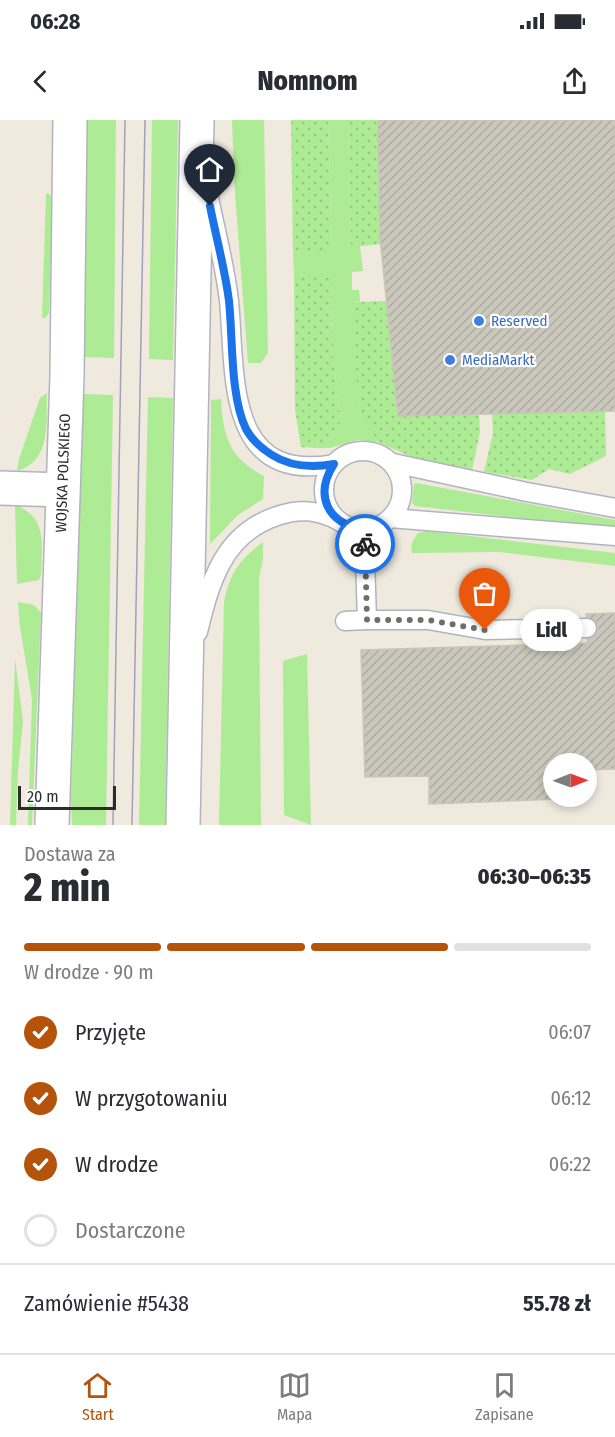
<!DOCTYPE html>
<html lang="pl">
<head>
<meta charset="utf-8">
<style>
	body { margin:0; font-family:"Fira Sans Condensed",sans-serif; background:#f2f2f3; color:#2b2b33; height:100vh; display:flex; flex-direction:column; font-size:22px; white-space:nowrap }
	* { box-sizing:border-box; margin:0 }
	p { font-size:20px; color:#7c7c81 }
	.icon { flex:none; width:33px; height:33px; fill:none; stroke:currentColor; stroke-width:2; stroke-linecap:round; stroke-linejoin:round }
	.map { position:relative; height:705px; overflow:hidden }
	.details { display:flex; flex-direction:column; background:#fff; flex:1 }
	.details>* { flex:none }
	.needle { width:39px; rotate:89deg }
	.controls { position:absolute; left:543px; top:633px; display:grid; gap:12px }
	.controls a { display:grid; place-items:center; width:54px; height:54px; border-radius:50%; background:#fff; box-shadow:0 3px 9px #0003; font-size:30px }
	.scale { position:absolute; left:18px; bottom:15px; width:98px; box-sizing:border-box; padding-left:6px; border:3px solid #2c2c2c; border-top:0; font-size:16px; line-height:21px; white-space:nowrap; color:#2c2c2c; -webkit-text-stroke:4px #fff; paint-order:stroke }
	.pin { position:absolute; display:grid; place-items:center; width:51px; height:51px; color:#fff; margin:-62px -26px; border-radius:50% 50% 50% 0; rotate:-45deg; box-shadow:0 0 6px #0007 }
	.pin .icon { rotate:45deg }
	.courier { position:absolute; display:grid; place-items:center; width:60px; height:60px; margin:-30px; border:4px solid #1a73e8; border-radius:50%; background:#fff; color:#222; box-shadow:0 2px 8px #0007 }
	.bubble { position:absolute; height:42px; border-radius:21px; background:#fff; box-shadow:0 3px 9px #0003; font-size:20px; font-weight:800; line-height:42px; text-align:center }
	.head em { font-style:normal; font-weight:800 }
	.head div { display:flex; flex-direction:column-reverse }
	.head { display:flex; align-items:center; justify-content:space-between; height:102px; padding:0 24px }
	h1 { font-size:39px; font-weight:800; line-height:45px }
	.bar { display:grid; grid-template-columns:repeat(4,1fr); gap:9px 6px; align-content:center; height:72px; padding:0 24px }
	.bar i { height:8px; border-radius:4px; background:#e1e1e2 }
	.bar .active { background:#b45309 }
	.bar p { grid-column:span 4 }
	.line { display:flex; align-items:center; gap:15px; padding:0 24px; border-top:2px solid #e1e1e2 }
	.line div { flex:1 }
	ol { padding:0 24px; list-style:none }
	li { display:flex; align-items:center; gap:18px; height:66px }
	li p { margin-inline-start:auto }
	li .icon { padding:6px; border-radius:50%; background:#b45309; color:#fff; stroke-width:4 }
	li:last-child { color:#7c7c81 }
	li i { width:33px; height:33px; border:3px solid #e1e1e2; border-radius:50% }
	.status { display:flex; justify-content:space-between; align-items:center; height:42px; padding:0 30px; background:#fff; direction:ltr }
	.status svg { height:16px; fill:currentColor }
	header { display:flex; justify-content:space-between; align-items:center; height:78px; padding:0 24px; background:#fff; font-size:27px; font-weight:800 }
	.dock { display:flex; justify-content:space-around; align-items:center; height:84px; border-top:2px solid #e1e1e2; background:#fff; font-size:16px; color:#7c7c81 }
	.dock a { display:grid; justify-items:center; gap:3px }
	.dock .active { color:#b45309 }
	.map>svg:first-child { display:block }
	.grass { fill:#adeb95 }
	.garden { fill:url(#garden-dots) }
	.building { fill:url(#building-hatch); stroke:#cbc5b7; stroke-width:1.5 }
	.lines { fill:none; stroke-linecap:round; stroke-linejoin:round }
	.service-casing { stroke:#b2b3c1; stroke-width:21 }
	.minor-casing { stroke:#b2b3c1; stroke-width:36 }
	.tertiary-casing { stroke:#b2b3c1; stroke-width:36 }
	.service { stroke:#fff; stroke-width:18 }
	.minor { stroke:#fff; stroke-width:33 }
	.tertiary { stroke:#fff; stroke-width:33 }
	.tram { stroke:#9fa2b9; stroke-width:1.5 }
	.done { stroke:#706e6a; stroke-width:6; stroke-dasharray:0 10.8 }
	.route { stroke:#1a73e8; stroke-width:8 }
	.shop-dot { fill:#3f7fe0; stroke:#fff; stroke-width:2 }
	.labels { text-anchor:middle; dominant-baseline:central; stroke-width:4.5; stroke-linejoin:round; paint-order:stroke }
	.shop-label { font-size:15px; fill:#366cbe; stroke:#fff; text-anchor:start }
	.street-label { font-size:15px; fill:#2c2c2c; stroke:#fff }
</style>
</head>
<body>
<div class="status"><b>06:28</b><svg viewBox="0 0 49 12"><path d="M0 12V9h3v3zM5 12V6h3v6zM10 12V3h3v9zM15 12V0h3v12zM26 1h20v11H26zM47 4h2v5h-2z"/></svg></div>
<header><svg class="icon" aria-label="back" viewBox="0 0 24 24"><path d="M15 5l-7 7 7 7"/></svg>Nomnom<svg class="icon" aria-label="share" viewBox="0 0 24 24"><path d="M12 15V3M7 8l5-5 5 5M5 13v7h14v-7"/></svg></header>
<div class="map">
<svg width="615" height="705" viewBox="0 0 615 705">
	<defs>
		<pattern id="garden-dots" width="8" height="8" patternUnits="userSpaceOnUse" patternTransform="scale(1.5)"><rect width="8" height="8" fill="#adeb95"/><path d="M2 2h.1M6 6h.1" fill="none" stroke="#95ca81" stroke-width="1.8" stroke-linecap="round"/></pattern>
		<pattern id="building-hatch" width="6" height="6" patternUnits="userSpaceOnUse" patternTransform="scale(1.5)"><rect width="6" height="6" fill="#cac7bc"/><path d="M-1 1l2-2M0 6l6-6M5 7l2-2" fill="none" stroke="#aeaba2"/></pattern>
	</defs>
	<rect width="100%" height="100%" fill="#efe9de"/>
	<!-- grass -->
	<g class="grass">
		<polygon points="87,0 116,0 114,238 84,237"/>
		<polygon points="152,0 178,0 173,240 149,239"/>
		<polygon points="232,0 264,0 268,233 261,243 248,243 234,60"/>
		<polygon points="328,0 348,0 351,126 360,126 363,151 352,152 352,170 359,170 360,181 352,182 360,291 378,322 358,320 330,328 309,328 317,326 333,316 340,300 333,230 332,154 294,156 293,133 332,129"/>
		<polygon points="48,73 53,79 49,193 45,198 42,198 46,74"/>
		<path d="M47 273C46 302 52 341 17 351L19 339 40 278Z"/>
		<polygon points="83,274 113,275 106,705 72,705 71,679"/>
		<polygon points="148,277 173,278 165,705 139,705"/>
		<path d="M221 279C223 316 229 338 264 356L263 379 238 395 210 424 211 280Z"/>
		<polygon points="416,363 615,400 615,409 415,386 412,383 414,364"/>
		<path d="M15 385C48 397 42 426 41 455L39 460 17 464Z"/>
		<path d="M427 411 615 433V446L499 432 412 433C410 425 413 420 418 413Z"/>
		<path d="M263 422V440L259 458 261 705H219L224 482C230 453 239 440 263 422Z"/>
		<polygon points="18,482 34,485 41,493 32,705 28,705 32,579 20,507"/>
		<polygon points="307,534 311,705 284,695 283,541"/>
		<polygon points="15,539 23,601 18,651 16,705 10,705"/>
	</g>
	<!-- garden -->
	<g class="garden">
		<polygon points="291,0 328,0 332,130 293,133"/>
		<polygon points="348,0 378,0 381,124 351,127"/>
		<path d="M332 153 333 230 340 300C335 320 321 329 301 327L295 289 294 156Z"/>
		<polygon points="386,181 398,295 479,295 480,312 472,350 412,337 378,322 363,299 360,291 354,233 352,182"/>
		<polygon points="605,291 606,336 570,354 549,349 532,360 484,352 493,313 492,294"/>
	</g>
	<!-- building -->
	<g class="building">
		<polygon points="378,0 615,0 615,291 398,296 380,117"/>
		<polygon points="615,493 615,649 586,650 586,644 554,644 554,676 559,676 559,679 429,684 429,656 365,657 361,530 588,523 587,519 597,514 598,507 596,502 586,497 586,494"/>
	</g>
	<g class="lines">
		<!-- service casing -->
		<g class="service-casing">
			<g id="service">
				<path d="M207 68C214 105 225 144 229 181 236 253 224 364 334 344"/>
				<circle cx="363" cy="370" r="39"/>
				<polyline points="393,343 527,372 615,388"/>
				<polyline points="390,398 615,416"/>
				<polyline points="367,500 428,500 485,510 587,508"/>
				<polyline points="345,501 367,500 364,409"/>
				<path d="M198 512C210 462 223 414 277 396 300 388 318 390 339 401"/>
			</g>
		</g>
		<!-- minor casing -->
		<g class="minor-casing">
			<polyline id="minor" points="0,368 62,370"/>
		</g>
		<!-- tertiary casing -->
		<g class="tertiary-casing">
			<g id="tertiary">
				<polyline points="52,705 67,256 70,0"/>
				<polyline points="183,705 197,0"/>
			</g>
		</g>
		<!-- service -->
		<use href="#service" class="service"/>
		<!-- minor -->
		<use href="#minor" class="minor"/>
		<!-- tertiary -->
		<use href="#tertiary" class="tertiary"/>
		<!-- tram -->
		<g class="tram">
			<polyline points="113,705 125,0"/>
			<polyline points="132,705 145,0"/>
		</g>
	</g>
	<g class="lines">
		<!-- done -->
		<polyline class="done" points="365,424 367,500 428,500 485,510"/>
		<!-- route -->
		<path class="route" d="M210 86C216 117 225 149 229 181 233 218 230 276 246 309 252 320 261 328 272 335 291 347 312 348 334 344 314 375 327 404 364 409L365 424"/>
	</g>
	<!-- markers -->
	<g class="shop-dot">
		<circle cx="479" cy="201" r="6"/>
		<circle cx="450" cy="240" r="6"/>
	</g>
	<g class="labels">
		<!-- shop labels -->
		<g class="shop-label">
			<text x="491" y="201">Reserved</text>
			<text x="462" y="240">MediaMarkt</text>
		</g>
		<!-- street labels -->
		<g class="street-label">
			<text transform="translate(63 353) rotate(-88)">WOJSKA POLSKIEGO</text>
		</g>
	</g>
</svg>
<div class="controls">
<a><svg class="needle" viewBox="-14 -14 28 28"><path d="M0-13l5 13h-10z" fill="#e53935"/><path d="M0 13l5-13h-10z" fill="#7c7c81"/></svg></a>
</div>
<div class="scale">20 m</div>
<div class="pin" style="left:485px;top:510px;background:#ea580c"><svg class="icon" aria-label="bag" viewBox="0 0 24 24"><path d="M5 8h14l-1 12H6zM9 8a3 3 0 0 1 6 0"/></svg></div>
<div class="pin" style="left:210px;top:86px;background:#1f2937"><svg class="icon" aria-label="home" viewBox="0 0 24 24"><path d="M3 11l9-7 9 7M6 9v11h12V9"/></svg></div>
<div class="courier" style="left:365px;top:424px"><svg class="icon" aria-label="bike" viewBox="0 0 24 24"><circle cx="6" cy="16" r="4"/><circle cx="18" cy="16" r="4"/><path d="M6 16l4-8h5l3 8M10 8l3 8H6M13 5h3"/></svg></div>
<div class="bubble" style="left:520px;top:489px;width:63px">Lidl</div>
</div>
<section class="details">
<div class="head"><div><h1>2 min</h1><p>Dostawa za</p></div><em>06:30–06:35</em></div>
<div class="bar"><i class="active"></i><i class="active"></i><i class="active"></i><i></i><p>W drodze · 90 m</p></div>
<ol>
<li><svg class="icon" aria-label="check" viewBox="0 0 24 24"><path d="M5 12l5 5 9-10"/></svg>Przyjęte<p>06:07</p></li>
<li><svg class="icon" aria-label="check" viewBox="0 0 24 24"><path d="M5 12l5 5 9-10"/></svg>W przygotowaniu<p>06:12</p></li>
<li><svg class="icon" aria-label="check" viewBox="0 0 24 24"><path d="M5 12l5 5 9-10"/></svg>W drodze<p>06:22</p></li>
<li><i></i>Dostarczone</li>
</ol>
<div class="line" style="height:78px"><div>Zamówienie #5438</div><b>55.78 zł</b></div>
</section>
<nav class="dock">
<a class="active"><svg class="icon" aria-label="home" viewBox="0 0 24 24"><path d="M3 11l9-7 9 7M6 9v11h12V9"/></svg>Start</a>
<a><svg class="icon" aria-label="map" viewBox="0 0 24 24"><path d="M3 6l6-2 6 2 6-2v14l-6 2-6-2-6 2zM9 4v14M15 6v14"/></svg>Mapa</a>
<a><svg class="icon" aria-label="saved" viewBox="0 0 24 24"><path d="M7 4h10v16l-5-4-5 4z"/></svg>Zapisane</a>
</nav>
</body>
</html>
